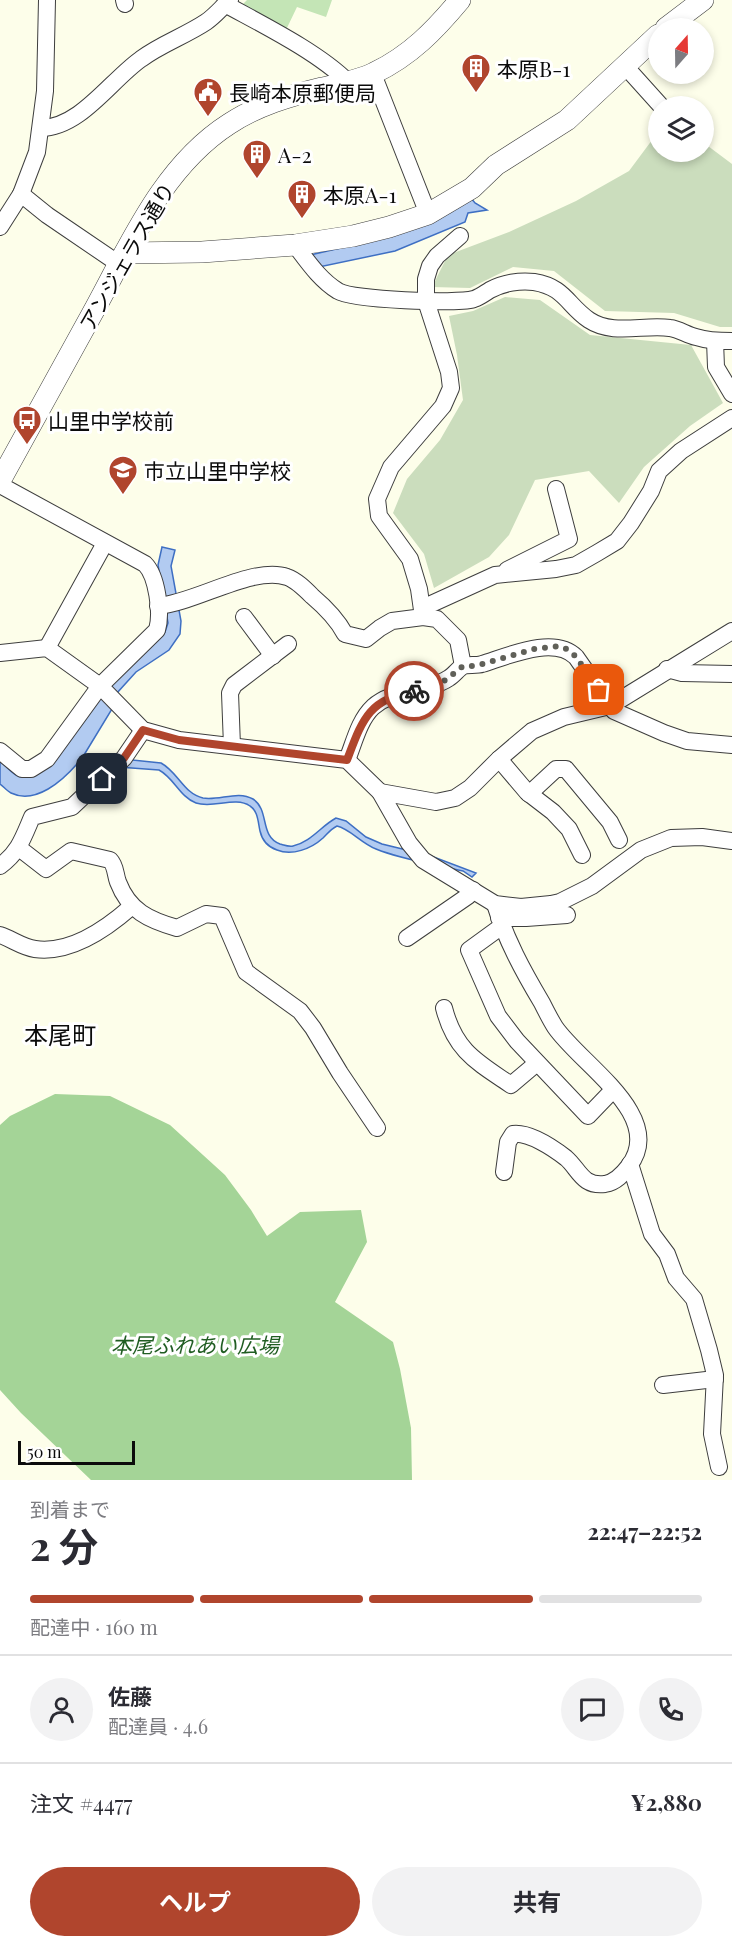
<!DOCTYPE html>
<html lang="ja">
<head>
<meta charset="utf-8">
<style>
	body { margin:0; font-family:"Playfair Display","Noto Sans JP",serif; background:#f2f2f3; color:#2b2b33; height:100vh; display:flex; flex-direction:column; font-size:22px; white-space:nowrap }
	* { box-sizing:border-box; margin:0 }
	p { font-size:20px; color:#7c7c81 }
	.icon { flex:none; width:33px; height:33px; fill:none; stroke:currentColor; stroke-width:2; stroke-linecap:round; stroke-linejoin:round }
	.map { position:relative; height:1480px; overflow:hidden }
	.sheet { display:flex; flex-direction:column; background:#fff; flex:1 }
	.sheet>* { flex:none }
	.needle { width:39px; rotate:20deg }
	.fabs { position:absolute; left:648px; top:18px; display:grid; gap:12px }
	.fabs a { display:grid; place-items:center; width:66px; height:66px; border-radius:50%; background:#fff; box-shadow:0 3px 9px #0003; font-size:30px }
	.scale { position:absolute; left:18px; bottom:15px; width:117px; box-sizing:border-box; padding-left:6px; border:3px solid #0b0b0b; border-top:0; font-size:16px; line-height:21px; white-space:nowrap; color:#0b0b0b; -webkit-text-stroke:4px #fff; paint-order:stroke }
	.pin { position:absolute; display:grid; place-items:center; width:51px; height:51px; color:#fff; margin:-26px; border-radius:12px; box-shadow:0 3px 9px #0006 }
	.courier { position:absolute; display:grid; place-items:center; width:60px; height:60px; margin:-30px; border:4px solid #b0452d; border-radius:50%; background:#fff; color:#222; box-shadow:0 2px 8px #0007 }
	.summary em { font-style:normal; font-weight:700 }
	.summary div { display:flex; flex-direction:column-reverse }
	.summary { display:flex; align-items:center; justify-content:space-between; height:102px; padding:0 30px }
	h1 { font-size:39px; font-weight:700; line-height:45px }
	.bar { display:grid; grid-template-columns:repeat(4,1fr); gap:9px 6px; align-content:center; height:72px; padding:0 30px }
	.bar i { height:8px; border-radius:4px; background:#e1e1e2 }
	.bar .active { background:#b0452d }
	.bar p { grid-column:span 4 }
	.line { display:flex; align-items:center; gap:15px; padding:0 30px; border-top:2px solid #e1e1e2 }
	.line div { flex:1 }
	.round { display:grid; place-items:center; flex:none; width:63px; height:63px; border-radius:32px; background:#f2f2f3 }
	.button { display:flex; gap:12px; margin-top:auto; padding:12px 30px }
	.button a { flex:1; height:69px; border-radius:36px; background:#b0452d; color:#fff; font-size:24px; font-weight:700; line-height:69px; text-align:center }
	.button a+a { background:#f2f2f3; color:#2b2b33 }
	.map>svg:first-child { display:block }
	.green { fill:#c4e5b6 }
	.forest { fill:#a4d497 }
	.cemetery { fill:#cbddbd }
	.water { fill:#b2cbf1; stroke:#3e6fc3; stroke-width:1.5 }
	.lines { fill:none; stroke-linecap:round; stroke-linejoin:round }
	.minor-casing { stroke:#3e3e3e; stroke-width:18 }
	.tertiary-casing { stroke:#3e3e3e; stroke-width:22 }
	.minor { stroke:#fff; stroke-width:16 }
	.tertiary { stroke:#fff; stroke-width:21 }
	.done { stroke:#606059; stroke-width:6; stroke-dasharray:0 10.8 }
	.route { stroke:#b0452d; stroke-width:8 }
	.labels { text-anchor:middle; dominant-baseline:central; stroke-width:6; stroke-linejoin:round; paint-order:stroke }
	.poi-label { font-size:21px; fill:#0b0b0b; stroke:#fff; text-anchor:start }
	.street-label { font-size:21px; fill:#0b0b0b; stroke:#fff }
	.park-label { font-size:21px; font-style:italic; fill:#205d22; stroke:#fff }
	.quarter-label { font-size:24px; fill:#0b0b0b; stroke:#fff }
</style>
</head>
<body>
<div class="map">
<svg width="732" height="1480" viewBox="0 0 732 1480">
	<rect width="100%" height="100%" fill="#fdfeea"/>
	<!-- green -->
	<polygon class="green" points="247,0 332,0 326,17 297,7 285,32 241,6"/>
	<!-- forest -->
	<polygon class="forest" points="55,1094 110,1096 170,1125 225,1175 251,1210 267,1236 300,1212 361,1210 367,1242 335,1302 393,1342 400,1369 411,1428 412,1480 91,1480 21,1413 0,1390 0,1125 10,1116"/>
	<!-- cemetery -->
	<g class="cemetery">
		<polygon points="658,132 658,152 704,152 704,143 732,164 732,327 720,327 674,313 605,311 554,271 513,267 470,288 432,287 448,255 509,232 576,201 629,171"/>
		<polygon points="505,297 540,300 590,335 691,345 723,403 690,426 644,467 619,503 589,471 535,480 509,535 489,557 434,588 424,554 393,513 407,479 440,440 463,400 457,355 449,316 473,311"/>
	</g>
	<!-- water -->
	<g class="water">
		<polygon points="471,198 475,203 487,210 468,213 465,222 395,251 319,267 306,256 388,237"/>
		<path d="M162 547 175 550 171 566 181 621 180 634 169 650 136 672 117 693 112 709 84 755 161 763C178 772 184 794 203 798 219 801 238 790 253 799 270 810 259 836 280 844 284 845 289 847 293 846 311 842 321 826 336 818L346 821 366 837 382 844 431 856 476 873 472 877 463 871C434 864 403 860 376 849 361 843 350 829 337 826 331 829 328 833 323 838 311 849 292 856 277 850 268 847 262 840 260 831 258 822 258 811 250 806 235 796 213 809 196 803 180 797 174 778 159 770L77 764C63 780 36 805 11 793 7 791 3 786 0 784V760C12 773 18 782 36 774L110 685 165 632 168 623 158 565Z"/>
	</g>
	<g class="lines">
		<!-- minor casing -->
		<g class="minor-casing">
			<g id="minor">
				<polyline points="124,0 125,4"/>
				<path d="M225 4C263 25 318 52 348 82"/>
				<polyline points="625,66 661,106"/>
				<polyline points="373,74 428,214"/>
				<path d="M41 128C80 128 111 80 141 59 161 44 185 36 206 22 215 16 222 7 230 0"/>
				<polyline points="21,194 47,215 119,264"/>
				<polyline points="0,227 21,194 37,152 45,91 47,0"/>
				<path d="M295 245C308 262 320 280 338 291 352 300 457 304 474 299 480 297 485 293 490 290 503 283 520 280 534 282 565 287 567 305 589 320 613 336 644 324 670 328 679 329 687 335 696 337 708 341 720 341 732 341"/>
				<polyline points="715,341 716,367 732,394"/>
				<path d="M0 485 145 564C157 576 162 613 157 630L100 686 47 759 31 769H22L0 751"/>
				<polyline points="507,570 569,539 556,489"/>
				<path d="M158 606C195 603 254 565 287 577 296 580 305 589 312 596 325 607 337 619 345 634L366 639 380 628 392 621 423 617 437 619 458 640 463 666"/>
				<polyline points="244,617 273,656"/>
				<polyline points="423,617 419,589 410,559 379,516 377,499 391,467 443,406 451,388 449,372 426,301 426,279 430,266 437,256 460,236"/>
				<polyline points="423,617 429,605 495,575 556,569 576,565 597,553 617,541 631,523 651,491 659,471 681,451 732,418"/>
				<polyline points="47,648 105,543"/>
				<polyline points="0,653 47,648 100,686 143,730 179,740 347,760 380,792 409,843 423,860 495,904 521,907 551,904 560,902 592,886 641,850 671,838 702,837 732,841"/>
				<polyline points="667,669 682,673 732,674"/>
				<polyline points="232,746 230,693 234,685 288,644"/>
				<polyline points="499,759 527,792 553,812 569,829 582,855"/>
				<path d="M347 760C354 743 359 720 373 707 390 692 409 694 428 687 435 685 443 682 449 678 454 675 459 668 463 666 468 664 476 666 482 664 508 656 554 635 576 657L614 711 664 733 687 741 732 745"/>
				<polyline points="380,792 436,802 455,798 470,788 499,759 532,731 564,717 610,706 732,631"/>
				<polyline points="529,794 556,769 566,769 610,822 619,840"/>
				<path d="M19 848 46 869 71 851 110 860C116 866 115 874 118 882 129 911 149 920 177 928L206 914 222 916 246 972 300 1011 313 1028 340 1073 377 1128"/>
				<path d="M0 866C19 852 23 838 32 817L72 807 124 758 143 730"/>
				<path d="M495 904C506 940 523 971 542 1003 546 1011 550 1019 555 1027 580 1064 667 1116 629 1166 623 1174 616 1182 605 1184 582 1187 579 1169 566 1158 553 1148 529 1132 513 1134L508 1142 504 1172"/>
				<polyline points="499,918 526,918 567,915"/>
				<polyline points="502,926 469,950 498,1016 517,1041 588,1116 613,1090"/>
				<path d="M0 935C12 939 22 947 35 949 70 954 106 929 131 907"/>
				<polyline points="407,938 468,896 473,890"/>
				<path d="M444 1008C455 1051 477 1062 511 1085L537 1063"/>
				<polyline points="630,1164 652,1234 667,1254 676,1278 694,1299 709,1350 715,1375 712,1434 719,1467"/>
				<polyline points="663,1385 715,1379"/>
			</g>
		</g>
		<!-- tertiary casing -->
		<g class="tertiary-casing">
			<g id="tertiary">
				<polyline points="666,28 703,0"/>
				<polyline points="125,253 202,252 295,245 353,236 389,227 428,214 472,188 496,165 567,120 658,35"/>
				<path d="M0 481C31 425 61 370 92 314 129 247 162 167 229 124 258 105 289 96 322 88 339 84 358 81 374 73 410 56 435 30 460 0"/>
			</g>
		</g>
		<!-- minor -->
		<use href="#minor" class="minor"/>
		<!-- tertiary -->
		<use href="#tertiary" class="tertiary"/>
	</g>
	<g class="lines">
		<!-- done -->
		<polyline class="done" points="414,691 426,688 446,680 463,666 476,666 534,649 559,646 569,650 576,657 599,690"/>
		<!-- route -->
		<path class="route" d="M102 779 124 758 143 730 179 740 347 760C362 721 368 699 414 691"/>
	</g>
	<!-- icons -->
	<defs>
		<g id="building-pin" transform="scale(1.5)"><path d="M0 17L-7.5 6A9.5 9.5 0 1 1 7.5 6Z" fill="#b0452d" stroke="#fff"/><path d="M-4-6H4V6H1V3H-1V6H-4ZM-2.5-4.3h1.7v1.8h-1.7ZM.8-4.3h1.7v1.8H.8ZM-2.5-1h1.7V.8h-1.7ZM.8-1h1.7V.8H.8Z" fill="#fff"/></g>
		<g id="civic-pin" transform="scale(1.5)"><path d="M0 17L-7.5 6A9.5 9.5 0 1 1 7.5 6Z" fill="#b0452d" stroke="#fff"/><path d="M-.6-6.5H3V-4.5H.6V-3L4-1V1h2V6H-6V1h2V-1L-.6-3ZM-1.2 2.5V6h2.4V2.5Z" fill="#fff"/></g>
		<g id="bus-pin" transform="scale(1.5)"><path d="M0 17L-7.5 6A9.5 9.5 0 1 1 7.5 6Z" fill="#b0452d" stroke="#fff"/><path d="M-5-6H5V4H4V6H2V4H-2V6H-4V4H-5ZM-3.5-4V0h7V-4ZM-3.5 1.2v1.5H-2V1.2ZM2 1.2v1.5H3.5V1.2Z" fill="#fff"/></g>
		<g id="school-pin" transform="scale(1.5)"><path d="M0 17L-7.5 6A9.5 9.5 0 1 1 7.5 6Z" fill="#b0452d" stroke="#fff"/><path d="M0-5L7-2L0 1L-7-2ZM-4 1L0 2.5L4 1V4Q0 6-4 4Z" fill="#fff"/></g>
	</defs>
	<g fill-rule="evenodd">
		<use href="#building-pin" x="476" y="68"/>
		<use href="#civic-pin" x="208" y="92"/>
		<use href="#building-pin" x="257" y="154"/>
		<use href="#building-pin" x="302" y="194"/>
		<use href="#bus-pin" x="27" y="420"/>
		<use href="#school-pin" x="123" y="470"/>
	</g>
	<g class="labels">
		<!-- poi labels -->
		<g class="poi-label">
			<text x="497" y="68">本原B-1</text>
			<text x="229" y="92">長崎本原郵便局</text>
			<text x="278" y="154">A-2</text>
			<text x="323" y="194">本原A-1</text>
			<text x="48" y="420">山里中学校前</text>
			<text x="144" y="470">市立山里中学校</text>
		</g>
		<!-- street labels -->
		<g class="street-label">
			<text transform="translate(126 256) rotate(-60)">アンジェラス通り</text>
		</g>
		<!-- park labels -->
		<g class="park-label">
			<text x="195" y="1344">本尾ふれあい広場</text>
		</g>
		<!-- quarter labels -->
		<g class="quarter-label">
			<text x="60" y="1034">本尾町</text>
		</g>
	</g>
</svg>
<div class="fabs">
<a><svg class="needle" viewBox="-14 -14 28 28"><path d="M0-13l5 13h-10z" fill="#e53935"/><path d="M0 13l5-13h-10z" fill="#7c7c81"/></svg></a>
<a><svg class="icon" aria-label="layers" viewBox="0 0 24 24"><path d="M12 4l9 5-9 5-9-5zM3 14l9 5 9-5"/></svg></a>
</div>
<div class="scale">50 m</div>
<div class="pin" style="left:599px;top:690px;background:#ea580c"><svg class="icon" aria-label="bag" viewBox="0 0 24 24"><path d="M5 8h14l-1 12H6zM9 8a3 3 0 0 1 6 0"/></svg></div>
<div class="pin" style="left:102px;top:779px;background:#1f2937"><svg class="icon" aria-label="home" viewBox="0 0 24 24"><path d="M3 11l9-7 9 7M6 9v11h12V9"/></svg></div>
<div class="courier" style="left:414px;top:691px"><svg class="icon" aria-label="bike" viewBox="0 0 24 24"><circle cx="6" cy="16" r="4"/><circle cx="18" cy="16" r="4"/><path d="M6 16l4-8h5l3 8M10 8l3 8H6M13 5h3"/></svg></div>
</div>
<section class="sheet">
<div class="summary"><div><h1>2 分</h1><p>到着まで</p></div><em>22:47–22:52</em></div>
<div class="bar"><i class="active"></i><i class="active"></i><i class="active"></i><i></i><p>配達中 · 160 m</p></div>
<div class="line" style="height:108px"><a class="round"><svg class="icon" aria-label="person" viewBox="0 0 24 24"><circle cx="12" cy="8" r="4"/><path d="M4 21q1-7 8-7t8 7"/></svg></a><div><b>佐藤</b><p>配達員 · 4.6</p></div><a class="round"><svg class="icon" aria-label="chat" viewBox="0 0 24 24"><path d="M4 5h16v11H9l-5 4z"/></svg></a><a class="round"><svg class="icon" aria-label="phone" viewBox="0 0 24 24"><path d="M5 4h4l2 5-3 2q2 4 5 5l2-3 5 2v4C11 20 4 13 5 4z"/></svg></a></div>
<div class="line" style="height:78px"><div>注文 #4477</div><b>¥2,880</b></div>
<div class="button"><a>ヘルプ</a><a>共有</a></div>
</section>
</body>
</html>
